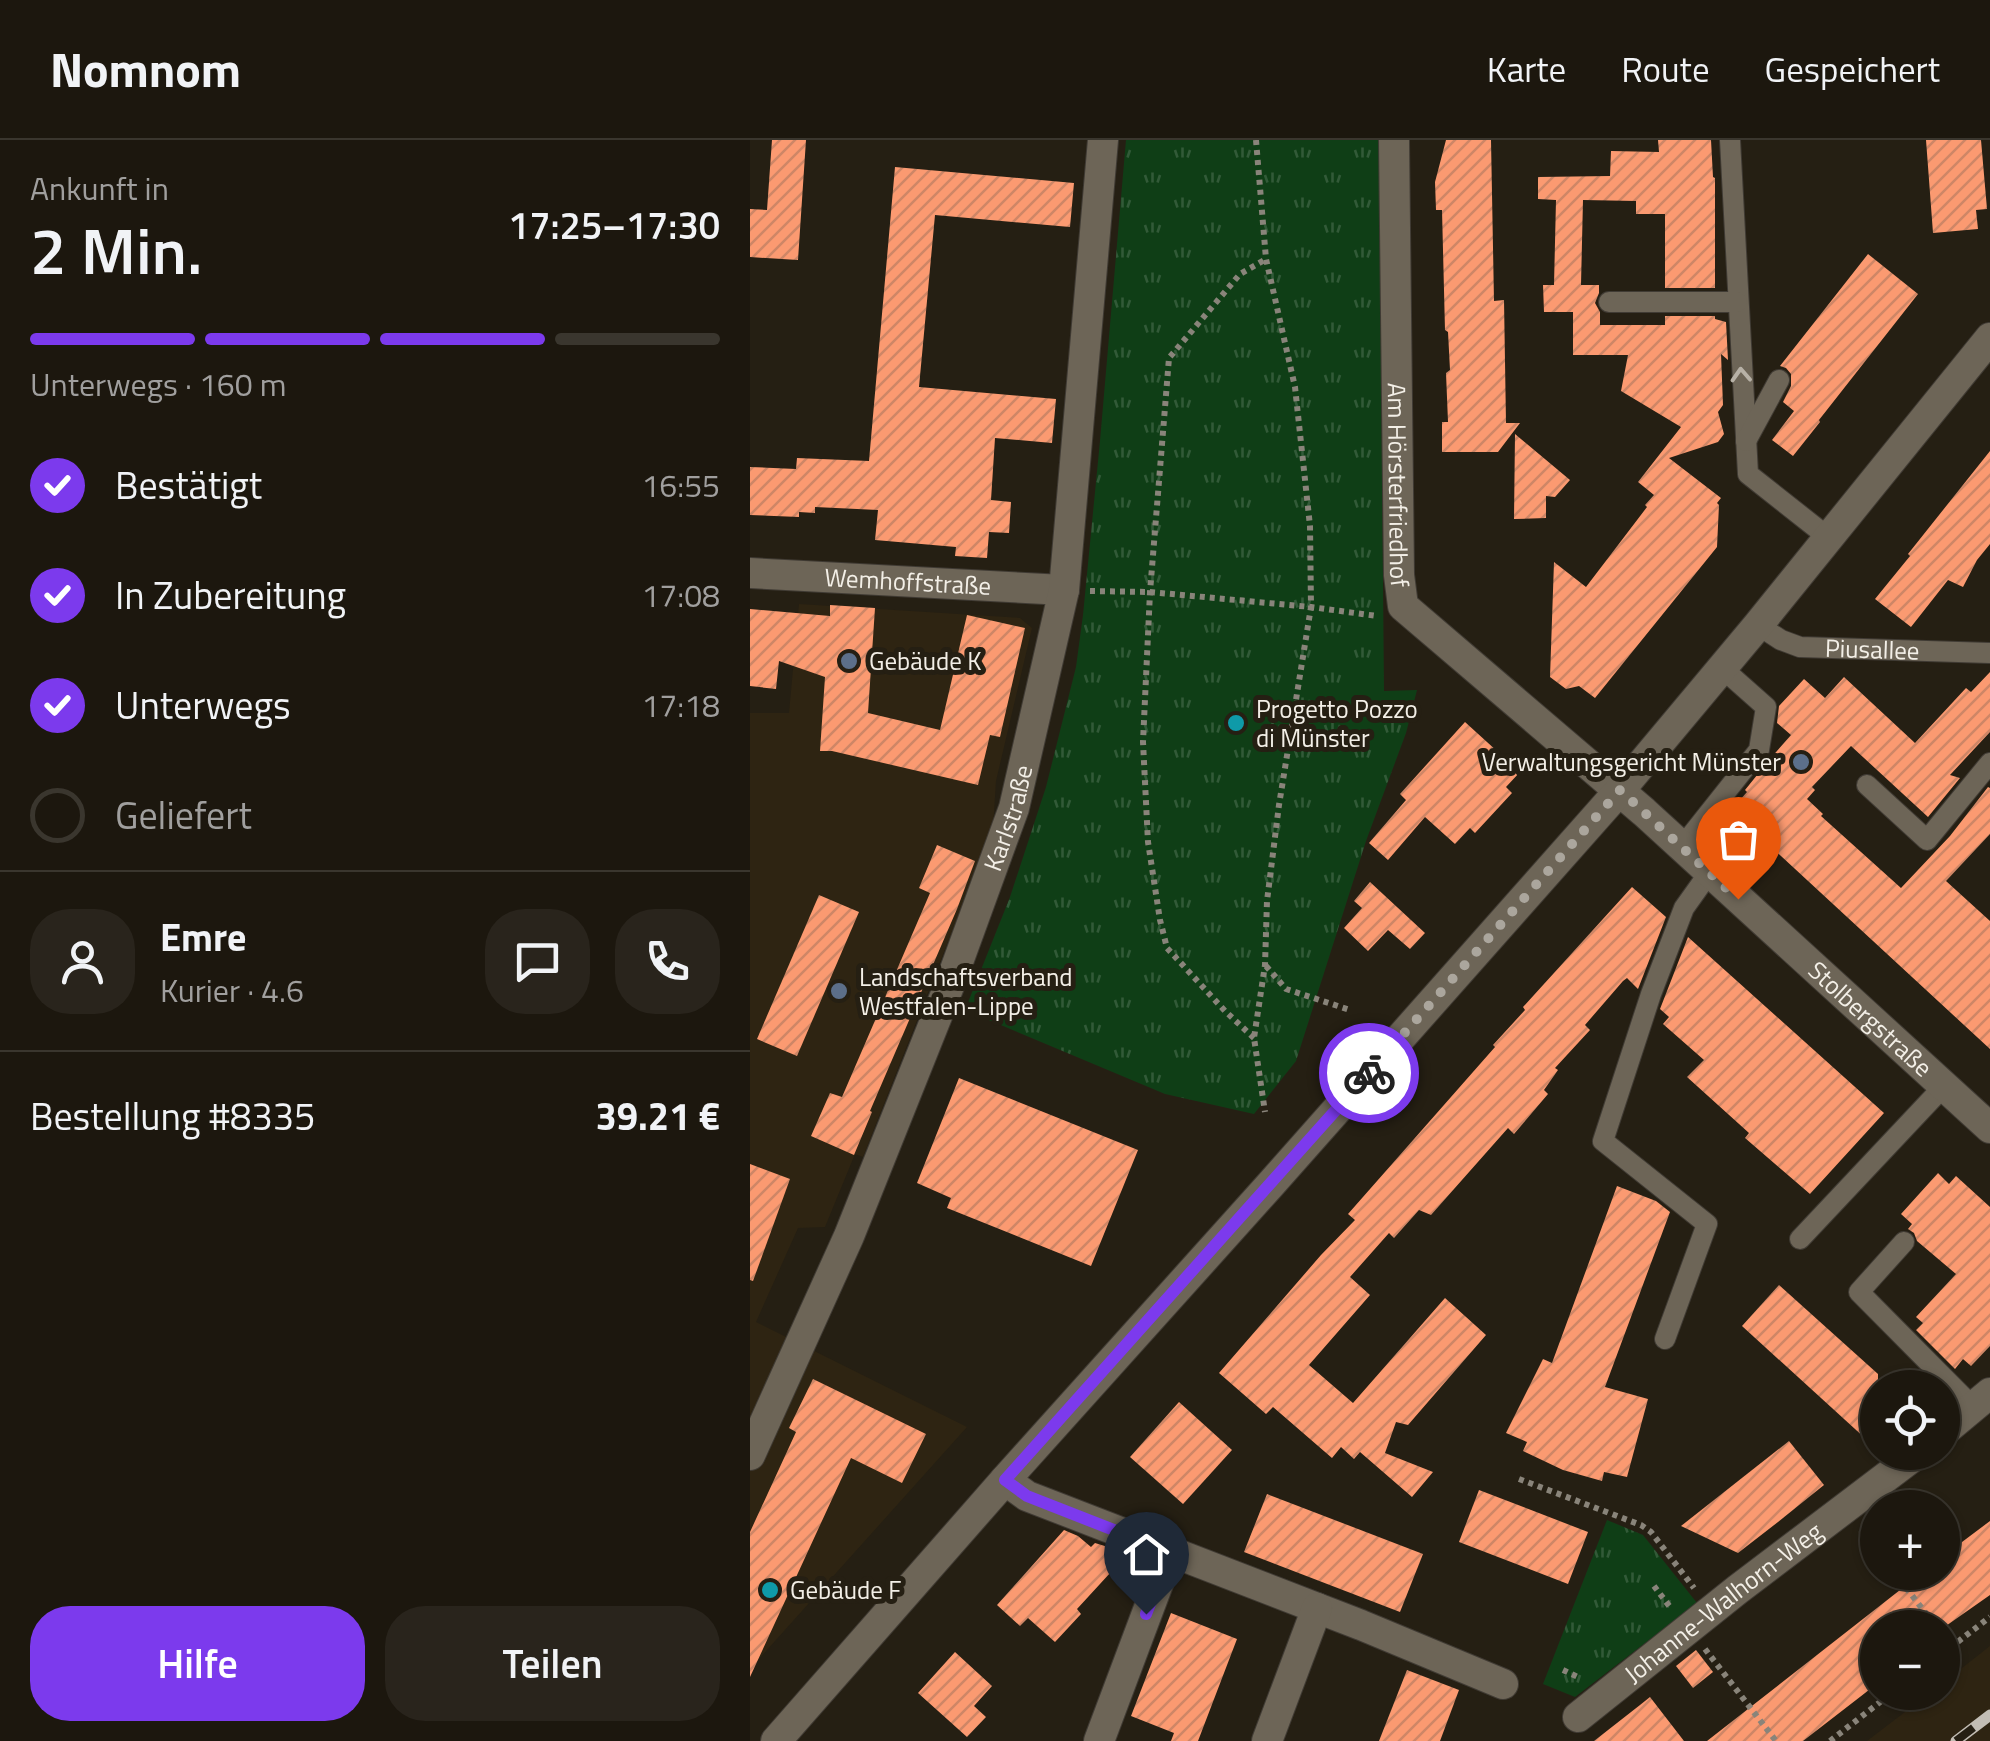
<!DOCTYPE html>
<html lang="de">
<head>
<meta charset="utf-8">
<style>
	body { margin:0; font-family:"Titillium Web",sans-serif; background:#29241c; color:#f1f3f6; height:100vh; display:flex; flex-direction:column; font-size:38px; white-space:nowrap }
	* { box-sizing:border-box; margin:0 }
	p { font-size:32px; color:#a09f9e }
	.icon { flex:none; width:55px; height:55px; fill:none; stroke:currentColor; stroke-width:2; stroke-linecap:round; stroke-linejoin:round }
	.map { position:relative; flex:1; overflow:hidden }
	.panel { display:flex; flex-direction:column; background:#1c170e; width:750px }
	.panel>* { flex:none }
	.fabs { position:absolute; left:1110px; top:1230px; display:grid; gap:20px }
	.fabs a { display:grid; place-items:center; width:100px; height:100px; border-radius:50%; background:#1c170e; box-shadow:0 2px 8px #0004,0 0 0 2px #3a362e; font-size:50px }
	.pin { position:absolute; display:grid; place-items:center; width:85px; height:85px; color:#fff; margin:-102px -42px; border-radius:50% 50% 50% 0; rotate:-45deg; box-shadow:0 0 10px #0007 }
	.pin .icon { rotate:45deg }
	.courier { position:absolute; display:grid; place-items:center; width:100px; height:100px; margin:-50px; border:8px solid #7c3aed; border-radius:50%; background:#fff; color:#222; box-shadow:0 2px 12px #0007 }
	.headline em { font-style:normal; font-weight:600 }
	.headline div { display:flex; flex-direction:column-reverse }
	.headline { display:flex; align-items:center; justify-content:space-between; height:170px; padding:0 30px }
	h1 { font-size:65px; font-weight:600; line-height:75px }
	.bar { display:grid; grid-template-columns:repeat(4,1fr); gap:15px 10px; align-content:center; height:120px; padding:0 30px }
	.bar i { height:12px; border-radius:8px; background:#3a362e }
	.bar .active { background:#7c3aed }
	.bar p { grid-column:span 4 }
	.line { display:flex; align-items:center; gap:25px; padding:0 30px; border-top:2px solid #3a362e }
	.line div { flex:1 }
	.round { display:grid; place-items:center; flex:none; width:105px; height:105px; border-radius:40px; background:#29241c }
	ol { padding:0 30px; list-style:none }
	li { display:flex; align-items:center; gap:30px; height:110px }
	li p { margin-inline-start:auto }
	li .icon { padding:10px; border-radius:50%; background:#7c3aed; color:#fff; stroke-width:4 }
	li:last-child { color:#a09f9e }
	li i { width:55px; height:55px; border:5px solid #3a362e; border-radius:50% }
	.cta { display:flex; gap:20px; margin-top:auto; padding:20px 30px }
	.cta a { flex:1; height:115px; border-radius:40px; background:#7c3aed; color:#fff; font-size:40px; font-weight:600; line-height:115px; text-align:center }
	.cta a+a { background:#29241c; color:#f1f3f6 }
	header { display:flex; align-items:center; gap:60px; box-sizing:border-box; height:140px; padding:0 50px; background:#1c170e; border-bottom:2px solid #3a362e }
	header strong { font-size:48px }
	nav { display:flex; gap:55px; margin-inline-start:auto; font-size:35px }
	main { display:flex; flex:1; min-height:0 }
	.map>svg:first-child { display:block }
	.built { fill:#2e2412 }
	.park { fill:url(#park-tufts) }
	.building { fill:url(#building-hatch) }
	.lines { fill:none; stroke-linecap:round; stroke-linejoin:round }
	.lane-casing { stroke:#403b34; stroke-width:22 }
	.street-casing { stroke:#403b34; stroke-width:32 }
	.path { stroke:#89847a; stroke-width:6; stroke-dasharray:5 5; stroke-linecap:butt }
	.lane { stroke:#6d6557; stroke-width:20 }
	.street { stroke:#6d6557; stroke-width:30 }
	.rail-casing { stroke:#c2bdb4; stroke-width:11 }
	.rail { stroke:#251f13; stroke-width:8; stroke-dasharray:22; stroke-linecap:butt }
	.oneway { stroke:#b7b1a6 }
	.done { stroke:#aba69d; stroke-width:10; stroke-dasharray:0 18 }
	.route { stroke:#7c3aed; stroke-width:12 }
	.service-dot { fill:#5c6f8a; stroke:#251f13; stroke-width:4 }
	.culture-dot { fill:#0f9aa8; stroke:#251f13; stroke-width:4 }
	.labels { text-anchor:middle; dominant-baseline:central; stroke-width:10; stroke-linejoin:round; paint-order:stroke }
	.street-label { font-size:25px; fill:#f3efe7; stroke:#251f13 }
	.poi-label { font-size:25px; fill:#f3efe7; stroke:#251f13; text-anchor:start }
</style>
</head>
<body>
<header>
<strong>Nomnom</strong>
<nav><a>Karte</a><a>Route</a><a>Gespeichert</a></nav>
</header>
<main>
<section class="panel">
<div class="headline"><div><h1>2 Min.</h1><p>Ankunft in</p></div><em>17:25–17:30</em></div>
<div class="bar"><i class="active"></i><i class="active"></i><i class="active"></i><i></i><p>Unterwegs · 160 m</p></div>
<ol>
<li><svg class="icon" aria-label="check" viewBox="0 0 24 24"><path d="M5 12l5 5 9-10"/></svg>Bestätigt<p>16:55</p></li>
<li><svg class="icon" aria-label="check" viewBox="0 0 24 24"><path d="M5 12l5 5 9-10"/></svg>In Zubereitung<p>17:08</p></li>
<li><svg class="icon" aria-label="check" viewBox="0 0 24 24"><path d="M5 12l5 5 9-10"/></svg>Unterwegs<p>17:18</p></li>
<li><i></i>Geliefert</li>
</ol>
<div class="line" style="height:180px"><a class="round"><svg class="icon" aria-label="person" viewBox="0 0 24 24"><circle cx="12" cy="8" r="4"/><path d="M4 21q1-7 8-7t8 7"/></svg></a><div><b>Emre</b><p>Kurier · 4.6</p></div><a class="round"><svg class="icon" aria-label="chat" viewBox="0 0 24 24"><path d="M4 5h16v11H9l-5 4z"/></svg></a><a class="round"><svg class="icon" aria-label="phone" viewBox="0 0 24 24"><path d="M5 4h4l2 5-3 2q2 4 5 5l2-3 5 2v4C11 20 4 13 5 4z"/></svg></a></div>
<div class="line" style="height:130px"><div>Bestellung #8335</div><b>39.21 €</b></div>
<div class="cta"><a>Hilfe</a><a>Teilen</a></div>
</section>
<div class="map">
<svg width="1240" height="1601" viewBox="0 0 1240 1601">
	<defs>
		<pattern id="park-tufts" width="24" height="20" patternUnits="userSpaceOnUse" patternTransform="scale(2.5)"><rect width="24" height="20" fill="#0f3e16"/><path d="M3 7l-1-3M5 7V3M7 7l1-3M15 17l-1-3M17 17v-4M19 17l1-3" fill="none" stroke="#325a38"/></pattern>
		<pattern id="building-hatch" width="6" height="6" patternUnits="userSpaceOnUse" patternTransform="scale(2.5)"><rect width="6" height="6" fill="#fb9a71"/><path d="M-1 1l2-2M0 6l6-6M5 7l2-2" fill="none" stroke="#ce8666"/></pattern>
	</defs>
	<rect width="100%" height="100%" fill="#251f13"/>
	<!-- built -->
	<g class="built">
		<polygon points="49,464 270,478 282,488 246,641 243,688 113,1017 105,1014 75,1087 48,1088 6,1182 217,1287 0,1529 0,573 39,573"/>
		<polygon points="1240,1506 1240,1601 1117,1601 1180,1553 1192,1552 1193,1543"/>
	</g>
	<!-- park -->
	<g class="park">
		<polygon points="376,0 629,0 634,551 667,550 656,593 616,701 546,921 504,974 415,954 215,870 260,757 296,647 326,527 333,475 350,301"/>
		<polygon points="857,1380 893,1395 947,1463 825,1557 793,1544"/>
	</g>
	<!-- building -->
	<g class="building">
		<polygon points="22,0 56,0 48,120 0,117 0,69 17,70"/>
		<polygon points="696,0 741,0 744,161 754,160 756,283 770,283 748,312 692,312 692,282 698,282 696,233 700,230 698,192 695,190 692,70 686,70 685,42"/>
		<polygon points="908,0 961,0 963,37 965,38 965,148 915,148 915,74 886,74 886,61 833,60 831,145 849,145 849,153 845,163 850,172 850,185 915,185 915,176 965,176 965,179 976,182 978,220 971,214 973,265 968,272 974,294 968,302 919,318 971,358 967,363 969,365 967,407 845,558 829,546 816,549 800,537 804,422 836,447 897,367 895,365 904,355 888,342 931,287 871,251 878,215 823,215 823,172 794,172 793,145 804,145 806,60 788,59 788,37 860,36 861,11 909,12"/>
		<polygon points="1176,0 1231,0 1237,69 1226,70 1228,89 1183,93"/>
		<polygon points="145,27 324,43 320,87 185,75 169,247 306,259 302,303 245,298 241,360 261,362 259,393 239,392 237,418 205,416 206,407 125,400 128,370 65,367 65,373 49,372 49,377 0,375 0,327 46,329 47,318 119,321"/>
		<polygon points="1118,114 1168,154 1069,280 1070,282 1043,316 1022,300 1044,271 1033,262 1041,246 1041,234 1036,228 1030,226"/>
		<polygon points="765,294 820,340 805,357 796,356 796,378 764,379"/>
		<polygon points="1240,311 1240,404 1227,420 1213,447 1198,440 1161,487 1125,459 1160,416 1158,414"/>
		<polygon points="80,465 125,468 118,573 190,590 217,475 275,488 250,597 240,595 228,645 82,611 70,611 75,537 29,521 26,549 0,546 0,469 80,476"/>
		<polygon points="1240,532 1240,592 1200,635 1210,638 1178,677 1101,606 1062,647 1065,650 1057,659 1073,674 1071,676 1151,748 1200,696 1238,647 1240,648 1240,694 1196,741 1240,781 1240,909 981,670 997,652 995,650 1020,619 1041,595 1027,583 1029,566 1054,539 1075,558 1094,537 1165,603 1216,548 1221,552"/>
		<polygon points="715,582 770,632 756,647 762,653 725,693 720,688 705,704 675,677 638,720 619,703 656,660 650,654"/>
		<polygon points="187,705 225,721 207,769 120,971 122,972 104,1015 61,996 80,953 92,957 180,753 169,748"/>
		<polygon points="620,742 675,793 660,809 638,790 618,811 594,788 612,768 604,761"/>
		<polygon points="882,747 916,777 888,849 877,838 873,841 835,885 840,890 805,928 808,930 794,950 798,954 764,994 758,988 681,1075 669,1070 644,1098 639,1093 600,1137 620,1155 559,1225 603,1263 695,1158 736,1195 658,1285 646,1282 635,1313 683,1332 662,1357 610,1312 604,1319 591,1307 582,1318 523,1267 516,1274 469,1233 571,1115 605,1080 598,1074 745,907 743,905 775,870 773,867"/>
		<polygon points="69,755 109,772 47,916 7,899"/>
		<polygon points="938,797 1134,973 1060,1054 995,998 999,993 937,937 954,920 913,884 919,877 910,869"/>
		<polygon points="209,938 388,1010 341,1126 197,1068 201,1058 167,1043"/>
		<polygon points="0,1024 40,1039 3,1141 0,1140"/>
		<polygon points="1188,1033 1199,1044 1206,1036 1240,1067 1240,1206 1221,1226 1213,1219 1205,1229 1166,1190 1173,1183 1166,1177 1206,1134 1167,1101 1164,1093 1158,1089 1162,1084 1151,1074"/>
		<polygon points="867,1046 906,1061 920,1072 855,1247 898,1259 877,1337 854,1332 852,1341 813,1330 773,1311 777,1302 756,1293 793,1219 802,1223"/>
		<polygon points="1029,1145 1128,1234 1128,1310 992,1186"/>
		<polygon points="63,1239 176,1294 152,1343 101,1318 0,1537 0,1392 46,1292 39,1288"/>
		<polygon points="429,1262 482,1310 433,1364 380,1317"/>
		<polygon points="1039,1301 1074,1345 1028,1382 988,1413 931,1386"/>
		<polygon points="729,1350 838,1392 818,1444 709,1402"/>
		<polygon points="517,1354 673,1414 650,1472 494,1412"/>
		<polygon points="1240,1381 1240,1455 1193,1488 1128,1488 1128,1543 1053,1601 957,1601 1173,1432 1192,1432 1192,1417"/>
		<polygon points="314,1390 328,1396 341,1407 345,1403 358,1407 372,1420 327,1469 331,1474 305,1502 278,1478 270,1486 247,1465"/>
		<polygon points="421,1473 487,1499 448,1601 421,1601 424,1593 381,1576"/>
		<polygon points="946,1510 963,1532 943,1548 926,1526"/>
		<polygon points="205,1512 242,1546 224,1566 236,1577 217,1597 168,1553"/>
		<polygon points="657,1530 709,1550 690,1601 629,1601"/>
		<polygon points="900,1557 934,1601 844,1601 890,1565"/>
	</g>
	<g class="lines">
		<!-- lane casing -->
		<g class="lane-casing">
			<g id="lane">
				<polyline points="980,0 998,334 1079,398"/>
				<polyline points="859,162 987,162"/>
				<polyline points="996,301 1029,240"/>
				<path id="s1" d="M1008 485 1031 500 1050 507 1240 513"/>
				<polyline points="1117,645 1177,700 1240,623"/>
				<polyline points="932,707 1009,610 1016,567 972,528"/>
				<polyline points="1050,1099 1194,946"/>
				<polyline points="1154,1102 1109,1152 1223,1267"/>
				<polyline points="915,1199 957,1084 853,1001 901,854 934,768 959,733"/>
			</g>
		</g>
		<!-- street casing -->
		<g class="street-casing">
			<g id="street">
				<path id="s2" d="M644 0 649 435 653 466 894 672 1240 988"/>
				<path id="s3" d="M0 433 314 450"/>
				<polyline points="1192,1293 1240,1253"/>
				<path id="s4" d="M0 1315 99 1096 201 841 264 668 314 450 353 0"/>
				<polyline points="255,1340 277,1356 611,1485 753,1544"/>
				<path id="s5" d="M828 1577 987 1450 1169 1312"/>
				<polyline points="26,1601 255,1340 521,1044 870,650 1008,485 1240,198"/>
				<polyline points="349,1601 420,1412"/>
				<polyline points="517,1601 567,1468"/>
			</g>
		</g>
		<!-- path -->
		<g class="path">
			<polyline points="506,0 516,119 545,247 560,386 561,467 529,665 517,761 515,825 504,898 515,972"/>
			<polyline points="340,451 400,452 561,467 627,476"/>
			<polyline points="516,826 536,849 600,870"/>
			<polyline points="504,898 475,871 417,808 410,780 398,702 393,602 400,452 419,218 490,134 516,119"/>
			<polyline points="769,1339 891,1385 901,1392 944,1448"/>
			<polyline points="1111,1390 1128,1411"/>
			<polyline points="1144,1432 1187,1488"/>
			<polyline points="904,1446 920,1467"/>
			<polyline points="1192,1495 1202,1507"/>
			<polyline points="955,1509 1026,1601"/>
			<polyline points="1192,1514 1240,1477"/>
			<polyline points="813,1530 830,1538"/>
			<polyline points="1080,1601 1143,1552"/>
		</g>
		<!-- lane -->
		<use href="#lane" class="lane"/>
		<!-- street -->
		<use href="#street" class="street"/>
		<!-- rail casing -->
		<g class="rail-casing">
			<polyline id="rail" points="1206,1601 1240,1575"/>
		</g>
		<!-- rail -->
		<use href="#rail" class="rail"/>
	</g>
	<!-- one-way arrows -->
	<defs><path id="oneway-chevron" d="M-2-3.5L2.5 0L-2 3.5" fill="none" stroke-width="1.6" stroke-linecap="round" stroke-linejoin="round" transform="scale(2.5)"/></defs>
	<use class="oneway" href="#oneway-chevron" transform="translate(991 235) rotate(-93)"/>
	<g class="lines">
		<!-- done -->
		<polyline class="done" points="619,933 870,650 988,759"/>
		<!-- route -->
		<polyline class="route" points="396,1474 420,1412 277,1356 255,1340 619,933"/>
	</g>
	<!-- markers -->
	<g class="service-dot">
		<circle cx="99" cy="521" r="10"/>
		<circle cx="1051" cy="622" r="10"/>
		<circle cx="89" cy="851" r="10"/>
	</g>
	<g class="culture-dot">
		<circle cx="486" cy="583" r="10"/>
		<circle cx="20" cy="1450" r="10"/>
	</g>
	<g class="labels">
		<!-- street labels -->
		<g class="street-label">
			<text stroke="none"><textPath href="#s2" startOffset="345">Am Hörsterfriedhof</textPath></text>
			<text stroke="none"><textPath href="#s3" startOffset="158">Wemhoffstraße</textPath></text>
			<text stroke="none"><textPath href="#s1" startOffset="120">Piusallee</textPath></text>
			<text stroke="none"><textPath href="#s4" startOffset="688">Karlstraße</textPath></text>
			<text stroke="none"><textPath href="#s2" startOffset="1090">Stolbergstraße</textPath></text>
			<text stroke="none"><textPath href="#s5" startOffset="185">Johanne-Walhorn-Weg</textPath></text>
		</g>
		<!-- poi labels -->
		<g class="poi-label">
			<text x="119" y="521">Gebäude K</text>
			<text x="506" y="569">Progetto Pozzo<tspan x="506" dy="29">di Münster</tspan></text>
			<text x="1031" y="622" text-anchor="end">Verwaltungsgericht Münster</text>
			<text x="109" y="837">Landschaftsverband<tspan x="109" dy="29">Westfalen-Lippe</tspan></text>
			<text x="40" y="1450">Gebäude F</text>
		</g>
	</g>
</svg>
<div class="fabs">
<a><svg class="icon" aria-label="locate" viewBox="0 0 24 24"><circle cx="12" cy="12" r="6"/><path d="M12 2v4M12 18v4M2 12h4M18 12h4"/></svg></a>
<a>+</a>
<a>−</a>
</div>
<div class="pin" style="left:988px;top:759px;background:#ea580c"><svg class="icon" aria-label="bag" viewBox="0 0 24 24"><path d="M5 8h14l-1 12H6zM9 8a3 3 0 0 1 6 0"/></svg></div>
<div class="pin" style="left:396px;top:1474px;background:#1f2937"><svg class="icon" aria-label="home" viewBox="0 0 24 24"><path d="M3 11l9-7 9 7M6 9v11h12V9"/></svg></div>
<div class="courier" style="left:619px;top:933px"><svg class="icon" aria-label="bike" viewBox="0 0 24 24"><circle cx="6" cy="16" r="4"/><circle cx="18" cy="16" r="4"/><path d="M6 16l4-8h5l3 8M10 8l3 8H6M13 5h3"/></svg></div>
</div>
</main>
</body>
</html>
